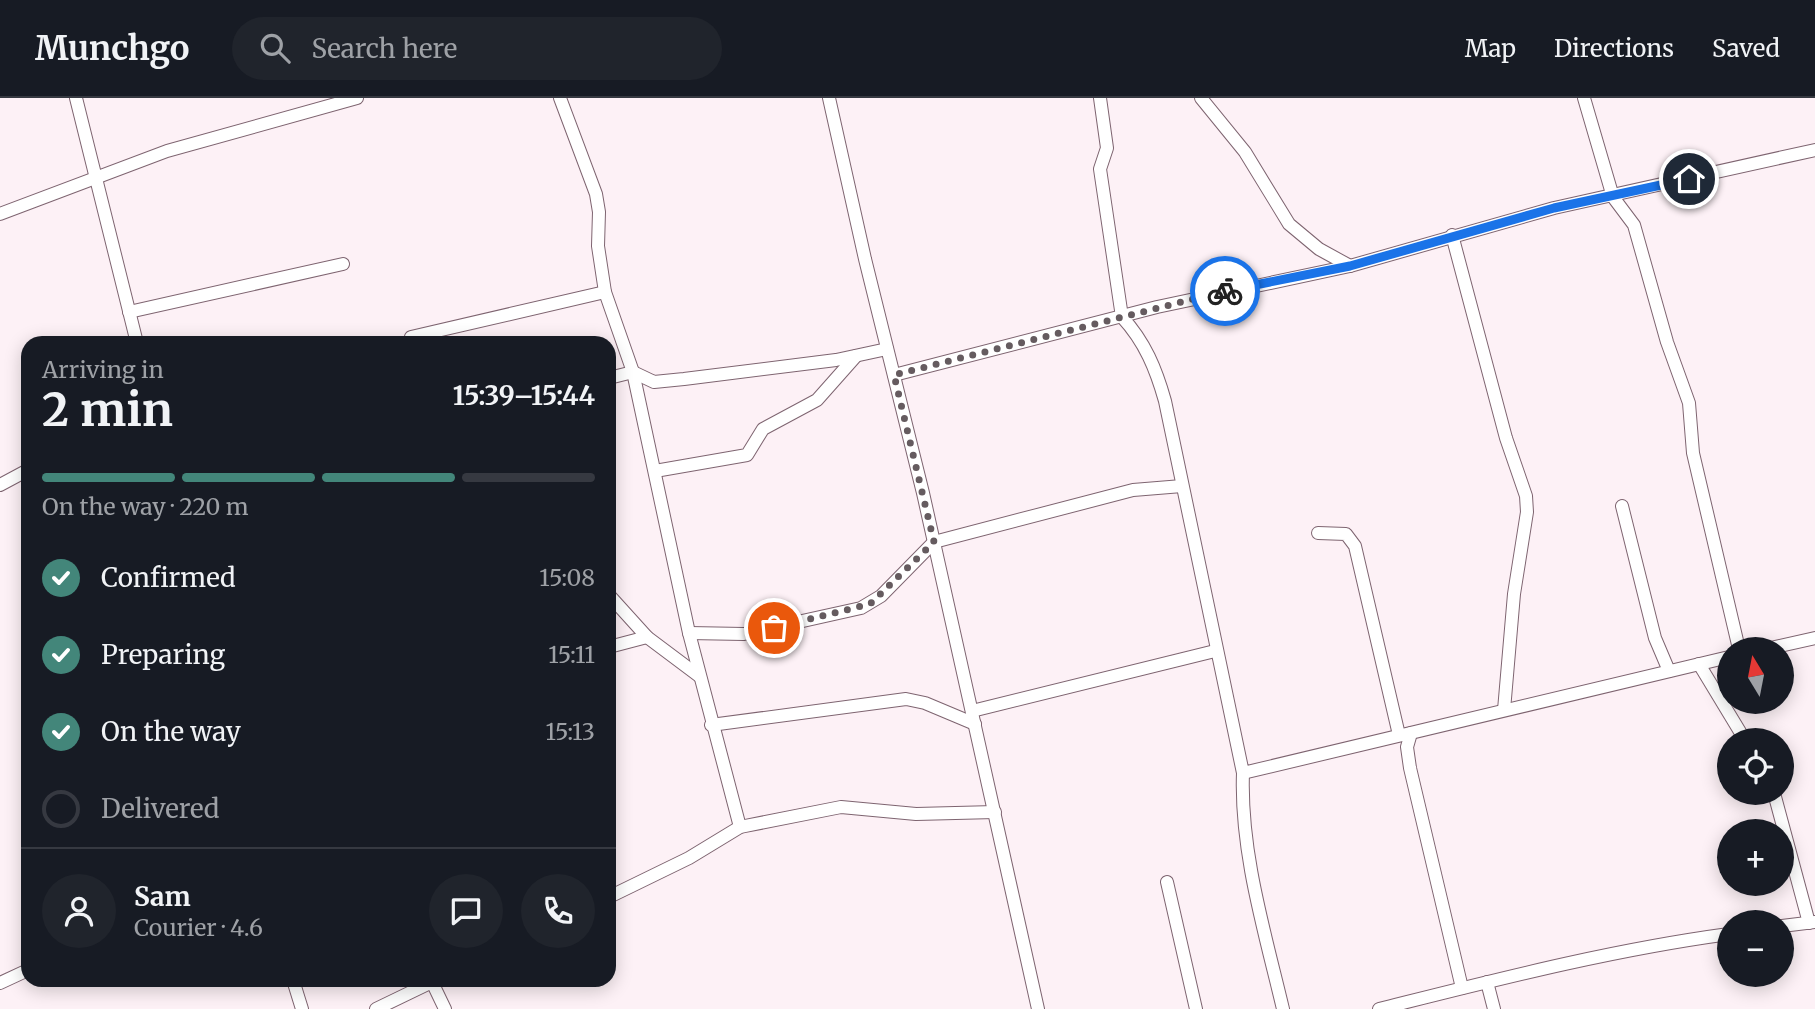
<!DOCTYPE html>
<html lang="en">
<head>
<meta charset="utf-8">
<style>
	body { margin:0; font-family:Merriweather,serif; background:#20242c; color:#f1f3f6; height:100vh; display:flex; flex-direction:column; font-size:26px; white-space:nowrap }
	* { box-sizing:border-box; margin:0 }
	p { font-size:23px; color:#9ea1a6 }
	.icon { flex:none; width:38px; height:38px; fill:none; stroke:currentColor; stroke-width:2; stroke-linecap:round; stroke-linejoin:round }
	.map { position:relative; flex:1; overflow:hidden }
	.panel { position:absolute; left:21px; top:238px; width:595px; height:651px; display:flex; flex-direction:column; background:#171b24; border-radius:21px; box-shadow:0 4px 18px #0003 }
	.panel>* { flex:none }
	.needle { width:46px; rotate:350deg }
	.controls { position:absolute; left:1717px; top:539px; display:grid; gap:14px }
	.controls a { display:grid; place-items:center; width:77px; height:77px; border-radius:50%; background:#171b24; box-shadow:0 4px 18px #0003; font-size:35px }
	.pin { position:absolute; display:grid; place-items:center; width:60px; height:60px; color:#fff; margin:-30px; border:4px solid #fff; border-radius:50%; box-shadow:0 2px 7px #0007 }
	.courier { position:absolute; display:grid; place-items:center; width:70px; height:70px; margin:-35px; border:5px solid #1a73e8; border-radius:50%; background:#fff; color:#222; box-shadow:0 2px 9px #0007 }
	.head em { font-style:normal; font-weight:700 }
	.head div { display:flex; flex-direction:column-reverse }
	.head { display:flex; align-items:center; justify-content:space-between; height:119px; padding:0 21px }
	h1 { font-size:46px; font-weight:700; line-height:52px }
	.bar { display:grid; grid-template-columns:repeat(4,1fr); gap:10px 7px; align-content:center; height:84px; padding:0 21px }
	.bar i { height:9px; border-radius:5px; background:#363941 }
	.bar .current { background:#43867a }
	.bar p { grid-column:span 4 }
	.line { display:flex; align-items:center; gap:18px; padding:0 21px; border-top:2px solid #363941 }
	.line div { flex:1 }
	.round { display:grid; place-items:center; flex:none; width:74px; height:74px; border-radius:37px; background:#20242c }
	ol { padding:0 21px; list-style:none }
	li { display:flex; align-items:center; gap:21px; height:77px }
	li p { margin-inline-start:auto }
	li .icon { padding:7px; border-radius:50%; background:#43867a; color:#fff; stroke-width:4 }
	li:last-child { color:#9ea1a6 }
	li i { width:38px; height:38px; border:4px solid #363941; border-radius:50% }
	header { display:flex; align-items:center; gap:42px; box-sizing:border-box; height:98px; padding:0 35px; background:#171b24; border-bottom:2px solid #363941 }
	header strong { font-size:33px }
	nav { display:flex; gap:38px; margin-inline-start:auto; font-size:24px }
	.search { width:490px; height:63px; background:#20242c; display:flex; align-items:center; gap:18px; box-sizing:border-box; padding:0 24px; border-radius:38px; color:#9ea1a6; font-size:26px }
	.map>svg:first-child { display:block }
	.lines { fill:none; stroke-linecap:round; stroke-linejoin:round }
	.minor-casing { stroke:#7e6470; stroke-width:14 }
	.minor { stroke:#fff; stroke-width:12 }
	.done { stroke:#655b5f; stroke-width:7; stroke-dasharray:0 12.6 }
	.route { stroke:#1a73e8; stroke-width:9 }
</style>
</head>
<body>
<header>
<strong>Munchgo</strong>
<div class="search"><svg class="icon" aria-label="search" viewBox="0 0 24 24"><circle cx="10" cy="10" r="6"/><path d="M15 15l6 6"/></svg>Search here</div>
<nav><a>Map</a><a>Directions</a><a>Saved</a></nav>
</header>
<div class="map">
<svg width="1815" height="911" viewBox="0 0 1815 911">
	<rect width="100%" height="100%" fill="#fdf1f6"/>
	<g class="lines">
		<!-- minor casing -->
		<g class="minor-casing">
			<g id="minor">
				<polyline points="76,0 137,245"/>
				<polyline points="560,0 596,96 599,114 598,148 605,194 633,274 689,535 740,729"/>
				<polyline points="829,0 865,161 923,395 1038,911"/>
				<path d="M1100 0 1107 50 1100 71 1122 219C1145 244 1156 271 1165 303L1243 675 1729 559"/>
				<polyline points="1201,0 1245,54 1289,126 1319,151 1350,168"/>
				<polyline points="1584,0 1613,99 1634,127 1667,244 1689,305 1693,355 1739,551"/>
				<polyline points="0,116 167,53 357,0"/>
				<polyline points="1452,137 1506,340 1526,398 1527,414 1514,496 1504,612"/>
				<polyline points="129,214 343,166"/>
				<polyline points="411,239 605,194"/>
				<polyline points="894,277 1157,209 1350,168 1554,110 1815,52"/>
				<polyline points="609,280 633,274 654,284 684,281 836,262 887,251"/>
				<polyline points="655,373 747,357 763,331 817,302 856,258"/>
				<polyline points="0,387 28,372"/>
				<polyline points="1622,408 1655,540 1669,573"/>
				<polyline points="1318,435 1346,436 1355,448 1399,637"/>
				<polyline points="609,497 647,539 699,578"/>
				<polyline points="689,535 744,536 861,510 881,498 934,444 1133,392 1182,388"/>
				<polyline points="609,549 647,539"/>
				<polyline points="1766,551 1815,540"/>
				<polyline points="1699,566 1745,642"/>
				<polyline points="972,613 1215,553"/>
				<polyline points="711,627 906,601 925,605 975,626"/>
				<polyline points="1411,635 1407,649 1410,670 1462,890"/>
				<path d="M1243 675C1240 753 1265 835 1283 911"/>
				<polyline points="1774,695 1809,825"/>
				<polyline points="1167,784 1196,911"/>
				<polyline points="609,799 689,760 740,729 841,709 916,716 995,714"/>
				<polyline points="1782,828 1815,824"/>
				<polyline points="293,882 302,911"/>
				<polyline points="432,884 445,911"/>
				<polyline points="1487,884 1494,911"/>
				<polyline points="0,885 28,872"/>
				<polyline points="376,911 436,882"/>
				<path d="M1379 911C1495 882 1610 852 1729 836"/>
			</g>
		</g>
		<!-- minor -->
		<use href="#minor" class="minor"/>
	</g>
	<g class="lines">
		<!-- done -->
		<polyline class="done" points="774,530 870,506 934,444 894,277 1225,193"/>
		<!-- route -->
		<polyline class="route" points="1225,193 1350,168 1554,110 1689,81"/>
	</g>
</svg>
<div class="controls">
<a><svg class="needle" viewBox="-14 -14 28 28"><path d="M0-13l5 13h-10z" fill="#e53935"/><path d="M0 13l5-13h-10z" fill="#9ea1a6"/></svg></a>
<a><svg class="icon" aria-label="locate" viewBox="0 0 24 24"><circle cx="12" cy="12" r="6"/><path d="M12 2v4M12 18v4M2 12h4M18 12h4"/></svg></a>
<a>+</a>
<a>−</a>
</div>
<div class="pin" style="left:774px;top:530px;background:#ea580c"><svg class="icon" aria-label="bag" viewBox="0 0 24 24"><path d="M5 8h14l-1 12H6zM9 8a3 3 0 0 1 6 0"/></svg></div>
<div class="pin" style="left:1689px;top:81px;background:#1f2937"><svg class="icon" aria-label="home" viewBox="0 0 24 24"><path d="M3 11l9-7 9 7M6 9v11h12V9"/></svg></div>
<div class="courier" style="left:1225px;top:193px"><svg class="icon" aria-label="bike" viewBox="0 0 24 24"><circle cx="6" cy="16" r="4"/><circle cx="18" cy="16" r="4"/><path d="M6 16l4-8h5l3 8M10 8l3 8H6M13 5h3"/></svg></div>
<section class="panel">
<div class="head"><div><h1>2 min</h1><p>Arriving in</p></div><em>15:39–15:44</em></div>
<div class="bar"><i class="current"></i><i class="current"></i><i class="current"></i><i></i><p>On the way · 220 m</p></div>
<ol>
<li><svg class="icon" aria-label="check" viewBox="0 0 24 24"><path d="M5 12l5 5 9-10"/></svg>Confirmed<p>15:08</p></li>
<li><svg class="icon" aria-label="check" viewBox="0 0 24 24"><path d="M5 12l5 5 9-10"/></svg>Preparing<p>15:11</p></li>
<li><svg class="icon" aria-label="check" viewBox="0 0 24 24"><path d="M5 12l5 5 9-10"/></svg>On the way<p>15:13</p></li>
<li><i></i>Delivered</li>
</ol>
<div class="line" style="height:126px"><a class="round"><svg class="icon" aria-label="person" viewBox="0 0 24 24"><circle cx="12" cy="8" r="4"/><path d="M4 21q1-7 8-7t8 7"/></svg></a><div><b>Sam</b><p>Courier · 4.6</p></div><a class="round"><svg class="icon" aria-label="chat" viewBox="0 0 24 24"><path d="M4 5h16v11H9l-5 4z"/></svg></a><a class="round"><svg class="icon" aria-label="phone" viewBox="0 0 24 24"><path d="M5 4h4l2 5-3 2q2 4 5 5l2-3 5 2v4C11 20 4 13 5 4z"/></svg></a></div>
</section>
</div>
</body>
</html>
